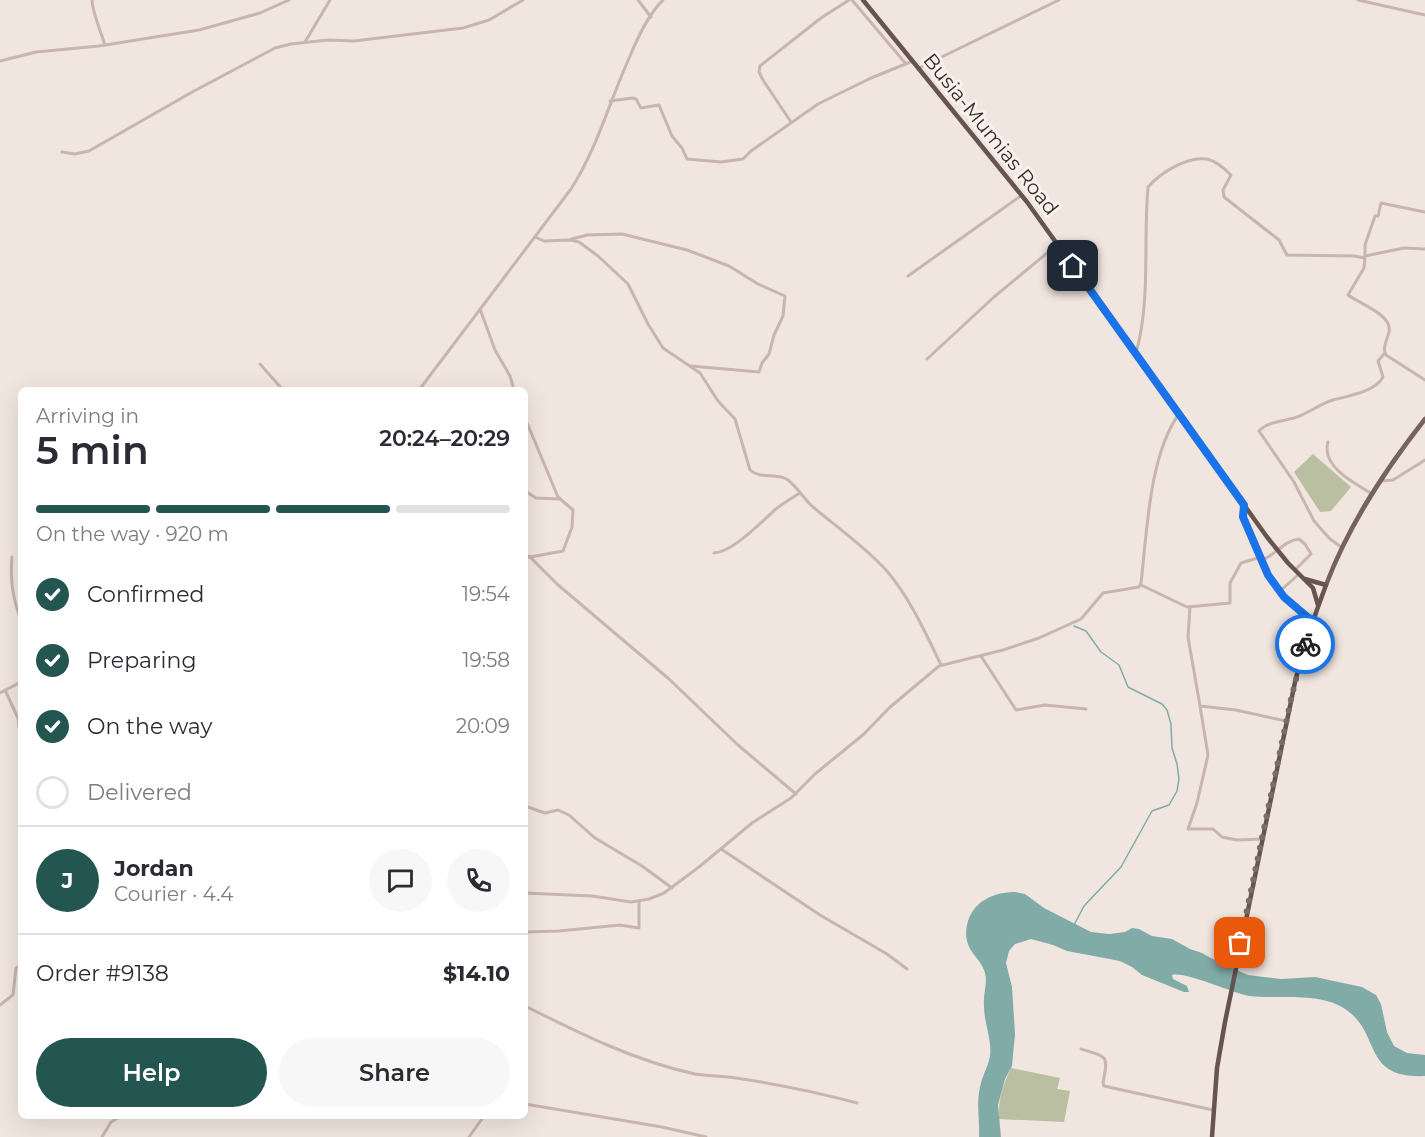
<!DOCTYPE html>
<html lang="en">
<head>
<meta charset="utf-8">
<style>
	body { margin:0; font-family:Montserrat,sans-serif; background:#f7f7f7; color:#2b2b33; height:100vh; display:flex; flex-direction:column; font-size:22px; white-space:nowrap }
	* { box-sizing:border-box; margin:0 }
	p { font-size:20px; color:#7c7c81 }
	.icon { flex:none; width:33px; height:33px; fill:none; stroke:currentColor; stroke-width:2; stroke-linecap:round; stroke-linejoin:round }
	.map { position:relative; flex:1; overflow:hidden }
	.panel { position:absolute; left:18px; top:387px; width:510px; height:732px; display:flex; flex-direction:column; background:#fff; border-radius:9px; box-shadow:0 6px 24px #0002 }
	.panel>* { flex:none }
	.pin { position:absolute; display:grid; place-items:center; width:51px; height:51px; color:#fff; margin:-26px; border-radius:12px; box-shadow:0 3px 9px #0006 }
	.courier { position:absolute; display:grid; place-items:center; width:60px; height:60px; margin:-30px; border:4px solid #1a73e8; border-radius:50%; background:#fff; color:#222; box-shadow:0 2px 8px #0007 }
	.headline em { font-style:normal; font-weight:600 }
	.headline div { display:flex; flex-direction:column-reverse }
	.headline { display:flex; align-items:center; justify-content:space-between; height:102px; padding:0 18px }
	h1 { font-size:39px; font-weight:600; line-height:45px }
	.bar { display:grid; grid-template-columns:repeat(4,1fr); gap:9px 6px; align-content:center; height:72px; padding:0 18px }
	.bar i { height:8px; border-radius:4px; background:#e1e1e2 }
	.bar .selected { background:#235551 }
	.bar p { grid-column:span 4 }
	.line { display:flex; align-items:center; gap:15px; padding:0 18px; border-top:2px solid #e1e1e2 }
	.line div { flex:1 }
	.round { display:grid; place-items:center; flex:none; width:63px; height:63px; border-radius:32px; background:#f7f7f7 }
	ol { padding:0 18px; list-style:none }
	li { display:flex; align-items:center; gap:18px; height:66px }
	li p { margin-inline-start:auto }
	li .icon { padding:6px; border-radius:50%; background:#235551; color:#fff; stroke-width:4 }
	li:last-child { color:#7c7c81 }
	li i { width:33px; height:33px; border:3px solid #e1e1e2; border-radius:50% }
	.action { display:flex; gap:12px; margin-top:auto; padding:12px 18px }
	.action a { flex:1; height:69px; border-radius:36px; background:#235551; color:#fff; font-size:24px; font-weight:600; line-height:69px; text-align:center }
	.action a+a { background:#f7f7f7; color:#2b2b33 }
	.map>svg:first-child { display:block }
	.green { fill:#b9bfa0 }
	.water { fill:#81aba7 }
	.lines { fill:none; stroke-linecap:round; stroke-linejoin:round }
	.stream { stroke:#81aba7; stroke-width:1.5 }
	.minor { stroke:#c8b5ac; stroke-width:3 }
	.tertiary { stroke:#c8b5ac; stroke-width:3 }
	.primary { stroke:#77625d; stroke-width:4.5 }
	.trunk { stroke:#675450; stroke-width:4.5 }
	.done { stroke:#786d69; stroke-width:6; stroke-dasharray:0 10.8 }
	.route { stroke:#1a73e8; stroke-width:8 }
	.labels { text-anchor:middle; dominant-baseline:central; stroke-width:6; stroke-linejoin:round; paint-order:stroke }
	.street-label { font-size:20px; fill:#372c2a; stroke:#f9f1eb }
</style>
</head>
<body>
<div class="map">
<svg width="1425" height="1137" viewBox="0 0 1425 1137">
	<rect width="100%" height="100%" fill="#f1e6df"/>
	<!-- green -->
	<g class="green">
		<polygon points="1313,454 1351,487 1331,511 1320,512 1294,472"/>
		<path d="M1011 1068 1060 1078 1057 1089 1070 1091 1064 1122 999 1119C998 1099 1003 1085 1011 1068Z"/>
	</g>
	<!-- water -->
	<path class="water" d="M1015 892 1025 894 1044 908 1091 932 1109 934 1125 932 1132 928 1139 929 1152 936 1172 939 1190 949 1202 953 1220 963 1248 975 1281 979 1315 977 1362 987 1376 995 1381 1004 1387 1032 1394 1046 1407 1053 1425 1055V1076C1358 1079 1384 1029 1340 1006 1316 993 1276 999 1249 996 1232 993 1185 971 1172 975L1173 979 1187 986 1189 992H1184L1142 975 1132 967 1120 961 1067 951 1053 945 1031 939 1015 944 1009 951 1006 963 1012 987 1015 1034 1012 1066 1005 1079 998 1105 1001 1137H979C980 1120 976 1104 980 1087 982 1076 988 1067 990 1056 992 1039 984 1023 984 1006 983 997 986 988 986 979 985 956 959 953 968 921 975 900 995 892 1015 892Z"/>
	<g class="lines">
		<!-- stream -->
		<polyline class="stream" points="1074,626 1086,631 1101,652 1119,665 1128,687 1162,704 1167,710 1171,724 1172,748 1177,764 1179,779 1177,791 1169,805 1152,811 1121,867 1084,906 1074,925"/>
		<!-- minor -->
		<g class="minor">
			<path d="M92 0C92 11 101 32 105 45"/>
			<polyline points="638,0 651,17"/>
			<polyline points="852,0 906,64"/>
			<polyline points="1358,0 1425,15"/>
			<polyline points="305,42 330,0"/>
			<polyline points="0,61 36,52 99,46 199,30 260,13 289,0"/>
			<polyline points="919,68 1059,0"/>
			<polyline points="610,101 633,98 636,99 641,108 659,105 672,136 682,148 687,159 721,162 743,159 751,151 818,104 871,78 913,61"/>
			<polyline points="791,122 763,80 759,72 760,66 821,18 849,0"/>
			<polyline points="62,152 75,154 89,151 194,91 275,48 291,44 328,40 354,41 463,28 489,20 523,0"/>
			<path d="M535 237 544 241 570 240 579 242 598 256 628 284 648 324 663 348 700 373 718 401 735 419 750 470C761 480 777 472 788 480 798 488 804 499 813 507 838 528 864 546 886 570 909 596 926 634 941 665"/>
			<polyline points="572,239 587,235 622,234 687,250 729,266 758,284 785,296 783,316 774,335 769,354 762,363 759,372 691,366"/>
			<polyline points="1365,256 1365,245 1375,216 1378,216 1381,203 1425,212"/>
			<polyline points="1365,256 1404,248 1425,249"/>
			<polyline points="908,276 1022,195"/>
			<polyline points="480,309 495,350 510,376 514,390"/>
			<path d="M1136 353C1151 300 1143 242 1148 187 1160 173 1187 156 1207 159 1216 161 1225 169 1231 175L1223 190 1224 197 1279 240 1287 255 1354 256 1365 258 1364 268 1348 295C1360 304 1393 315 1389 332 1387 341 1382 347 1386 355L1425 380"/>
			<polyline points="927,359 994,297 1058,244"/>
			<polyline points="260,364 283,390"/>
			<polyline points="525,418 558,497 573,510 572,527 563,551 525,558"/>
			<path d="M1328 442C1321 467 1355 483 1372 494"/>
			<polyline points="1380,481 1393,480 1425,460"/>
			<polyline points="525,491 536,498 560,499"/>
			<path d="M1244 505C1240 519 1249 529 1254 541 1271 580 1278 594 1312 621"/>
			<path d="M1341 547 1329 538 1314 521 1294 482 1259 431C1267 422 1283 421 1294 418 1308 414 1319 404 1333 400 1348 396 1375 392 1383 377L1378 361 1384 354"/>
			<path d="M714 553C733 552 761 522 776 509 783 503 792 498 800 493"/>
			<polyline points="529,556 557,584 669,679 738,745 796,794"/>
			<path d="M12 557C10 578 13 600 21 620"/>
			<path d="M1262 560C1276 555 1283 541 1299 539L1305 544 1311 554 1295 570"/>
			<polyline points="1141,585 1187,607 1230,603 1230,583 1241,563 1261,557"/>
			<polyline points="1280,591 1299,574"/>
			<polyline points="1190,607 1188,637 1200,706 1236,710 1286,721"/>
			<polyline points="981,656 1016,710 1045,705 1086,709"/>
			<polyline points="5,690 18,718 21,743"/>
			<polyline points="1200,706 1208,755 1197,803 1188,829 1213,829 1222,837 1237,840 1262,839"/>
			<polyline points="525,806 545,813 558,810 569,815 595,838 642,866 672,888"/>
			<polyline points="721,849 820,915 887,954 907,969"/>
			<path d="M525 893 592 896 631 902 649 899 664 893 699 867 752 823 791 798 815 774 864 734 889 708 939 666 1003 650 1039 638 1081 619 1103 593 1139 587 1141 583C1147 533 1149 455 1179 414"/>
			<polyline points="525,932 559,931 620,925 639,928 639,901"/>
			<polyline points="0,1005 13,995 16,968 21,965"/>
			<path d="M525 1006C579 1033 635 1061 695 1074 708 1076 722 1076 736 1078 776 1084 817 1092 857 1103"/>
			<path d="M1081 1049C1109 1057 1108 1056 1103 1083L1104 1086 1213 1110"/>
			<polyline points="525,1104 662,1127 706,1137"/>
			<polyline points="268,1116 271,1116"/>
			<polyline points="102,1137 111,1122 121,1116"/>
			<polyline points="469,1137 484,1116"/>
		</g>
		<!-- tertiary -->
		<g class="tertiary">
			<path d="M419 390 571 189C597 149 610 100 630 56 638 37 648 15 663 0"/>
			<polyline points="0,693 21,682"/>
		</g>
		<!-- primary -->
		<path class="primary" d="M1326 585C1349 524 1385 470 1425 419"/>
		<!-- trunk -->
		<g class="trunk">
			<polyline points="863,0 1027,202 1267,537 1288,563 1313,588 1318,605"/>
			<polyline points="1212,1137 1217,1068 1225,1022 1295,682 1306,640 1326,585 1305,579"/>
		</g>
	</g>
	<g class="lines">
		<!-- done -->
		<polyline class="done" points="1240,943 1291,699 1305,644"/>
		<!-- route -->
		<polyline class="route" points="1073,266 1244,505 1243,517 1268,575 1284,597 1312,621 1305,644"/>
	</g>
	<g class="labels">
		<!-- street labels -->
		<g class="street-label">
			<text transform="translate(991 134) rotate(51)">Busia-Mumias Road</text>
		</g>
	</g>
</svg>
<div class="pin" style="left:1240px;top:943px;background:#ea580c"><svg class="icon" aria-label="bag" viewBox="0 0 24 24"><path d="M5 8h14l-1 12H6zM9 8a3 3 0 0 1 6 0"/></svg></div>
<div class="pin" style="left:1073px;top:266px;background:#1f2937"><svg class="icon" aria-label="home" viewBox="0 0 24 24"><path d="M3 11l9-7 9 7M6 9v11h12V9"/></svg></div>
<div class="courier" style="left:1305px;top:644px"><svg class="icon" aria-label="bike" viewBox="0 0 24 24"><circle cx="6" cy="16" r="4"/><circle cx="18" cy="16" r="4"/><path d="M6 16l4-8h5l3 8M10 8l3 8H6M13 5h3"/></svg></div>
<section class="panel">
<div class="headline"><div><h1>5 min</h1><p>Arriving in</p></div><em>20:24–20:29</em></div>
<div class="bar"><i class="selected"></i><i class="selected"></i><i class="selected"></i><i></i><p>On the way · 920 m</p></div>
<ol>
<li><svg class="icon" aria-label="check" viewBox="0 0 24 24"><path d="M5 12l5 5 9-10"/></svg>Confirmed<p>19:54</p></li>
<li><svg class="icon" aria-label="check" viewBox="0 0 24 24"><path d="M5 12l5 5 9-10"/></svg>Preparing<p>19:58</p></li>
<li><svg class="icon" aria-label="check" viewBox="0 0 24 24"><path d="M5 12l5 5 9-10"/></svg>On the way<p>20:09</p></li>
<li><i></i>Delivered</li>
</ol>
<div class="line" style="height:108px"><b class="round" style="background:#235551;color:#fff">J</b><div><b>Jordan</b><p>Courier · 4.4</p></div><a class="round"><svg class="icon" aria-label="chat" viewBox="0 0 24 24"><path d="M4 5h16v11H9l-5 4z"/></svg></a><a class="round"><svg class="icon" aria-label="phone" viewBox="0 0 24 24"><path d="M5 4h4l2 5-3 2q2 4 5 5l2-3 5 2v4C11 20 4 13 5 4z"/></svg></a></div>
<div class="line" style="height:78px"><div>Order #9138</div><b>$14.10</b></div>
<div class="action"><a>Help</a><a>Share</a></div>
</section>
</div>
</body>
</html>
